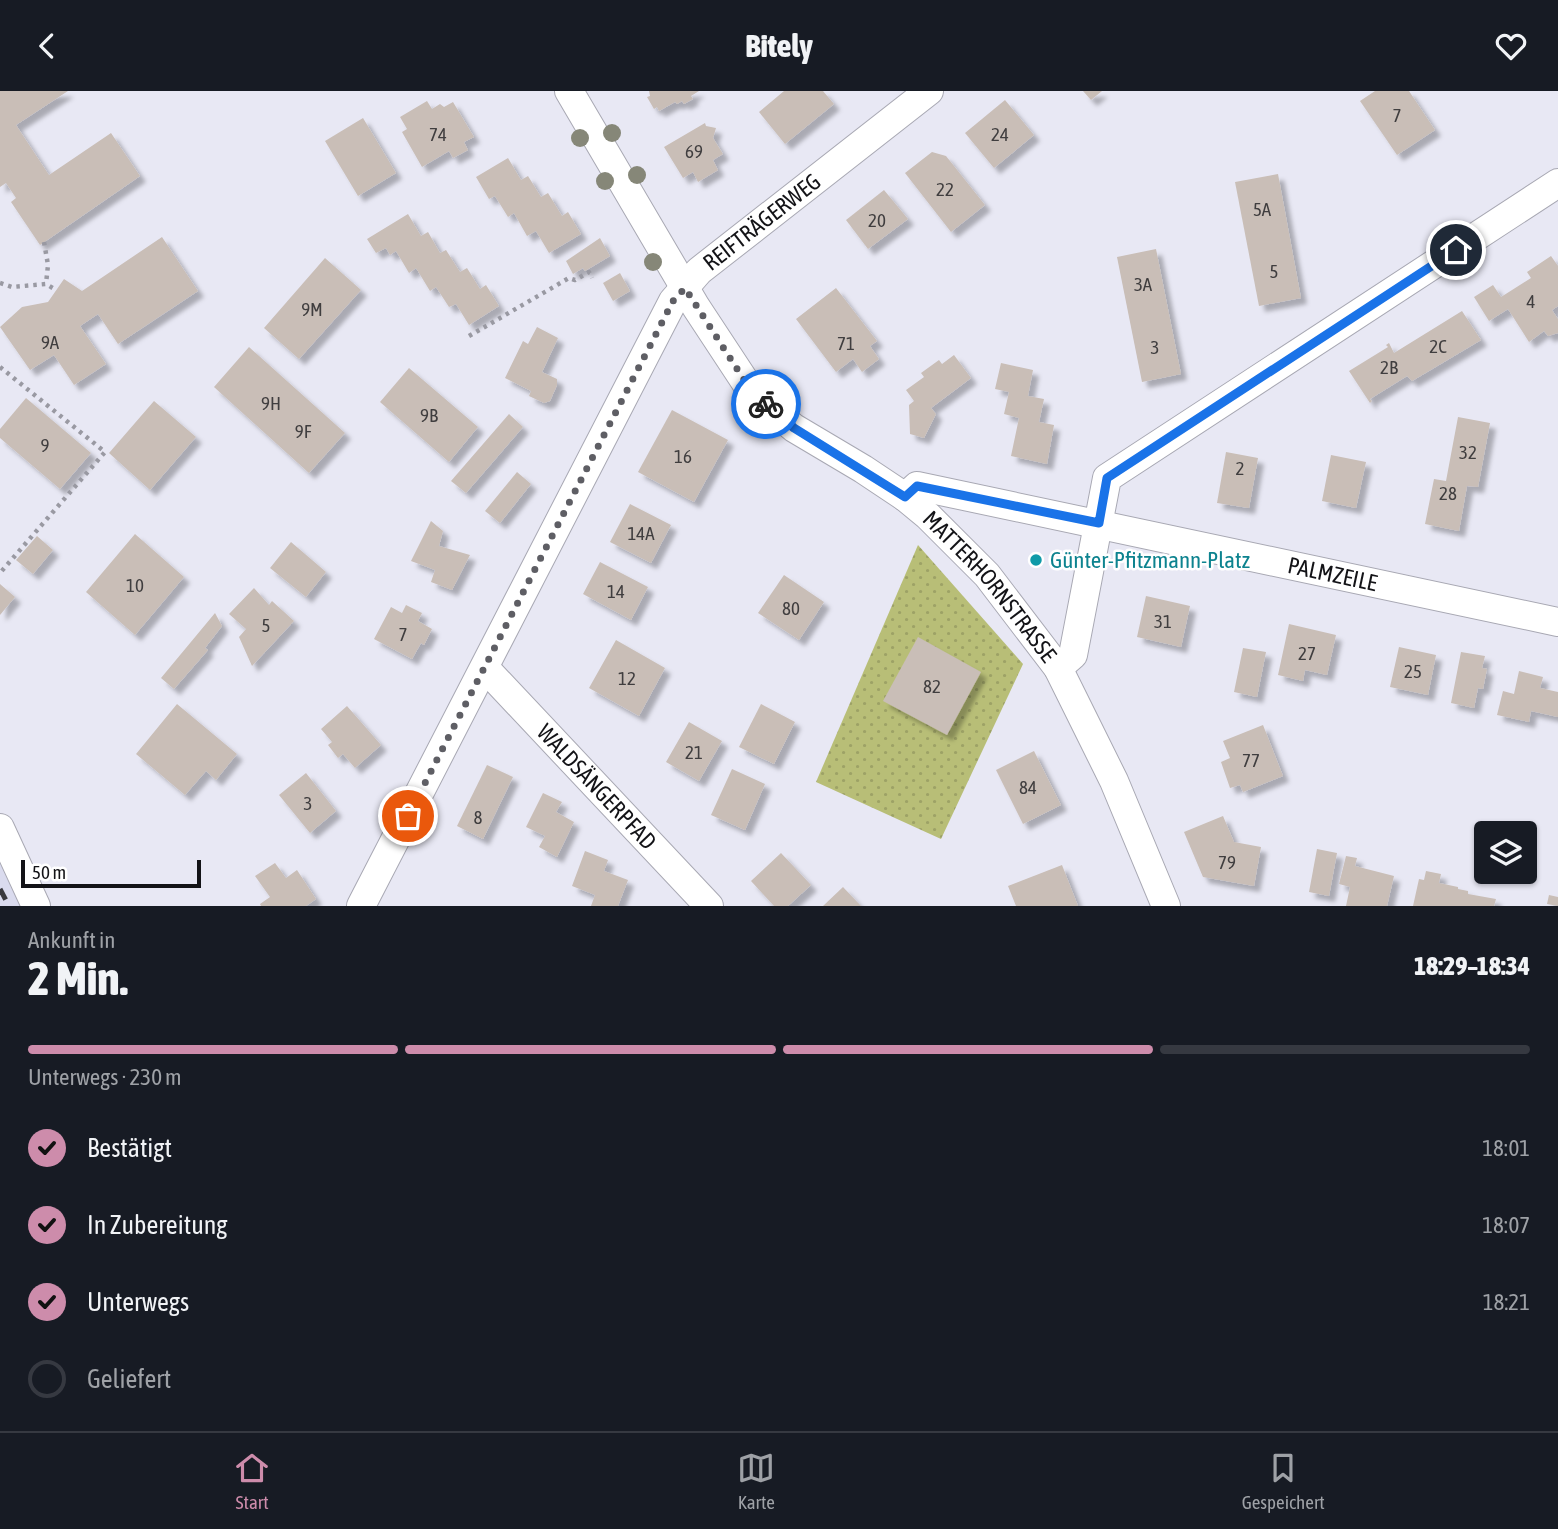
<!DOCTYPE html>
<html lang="de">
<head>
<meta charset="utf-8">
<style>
	body { margin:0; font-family:"Asap Condensed",sans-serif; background:#242831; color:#f1f3f6; height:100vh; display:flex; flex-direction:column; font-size:26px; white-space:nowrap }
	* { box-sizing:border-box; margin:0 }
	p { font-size:23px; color:#9ea1a6 }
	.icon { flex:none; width:38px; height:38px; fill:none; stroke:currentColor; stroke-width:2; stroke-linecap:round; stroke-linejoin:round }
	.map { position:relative; height:815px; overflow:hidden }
	.side { display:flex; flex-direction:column; background:#171b24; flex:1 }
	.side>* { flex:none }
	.tools { position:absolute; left:1474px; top:730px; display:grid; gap:14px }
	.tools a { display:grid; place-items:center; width:63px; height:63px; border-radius:7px; background:#171b24; box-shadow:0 2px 5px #0004; font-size:35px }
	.scale { position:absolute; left:21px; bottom:18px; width:180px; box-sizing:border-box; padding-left:7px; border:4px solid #131317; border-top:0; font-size:19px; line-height:24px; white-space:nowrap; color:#131317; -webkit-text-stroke:5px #fff; paint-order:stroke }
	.pin { position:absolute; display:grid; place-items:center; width:60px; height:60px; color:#fff; margin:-30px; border:4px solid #fff; border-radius:50%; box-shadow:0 2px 7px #0007 }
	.courier { position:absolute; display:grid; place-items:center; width:70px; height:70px; margin:-35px; border:5px solid #1a73e8; border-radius:50%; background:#fff; color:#222; box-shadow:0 2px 9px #0007 }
	.overview em { font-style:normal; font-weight:800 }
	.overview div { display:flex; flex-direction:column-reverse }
	.overview { display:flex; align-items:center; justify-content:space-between; height:119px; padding:0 28px }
	h1 { font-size:46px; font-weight:800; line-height:52px }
	.bar { display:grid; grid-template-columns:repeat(4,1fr); gap:10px 7px; align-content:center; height:84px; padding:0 28px }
	.bar i { height:9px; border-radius:5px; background:#363941 }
	.bar .on { background:#cd8cab }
	.bar p { grid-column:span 4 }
	ol { padding:0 28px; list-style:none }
	li { display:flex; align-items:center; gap:21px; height:77px }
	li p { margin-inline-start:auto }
	li .icon { padding:7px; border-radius:50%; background:#cd8cab; color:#111; stroke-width:4 }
	li:last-child { color:#9ea1a6 }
	li i { width:38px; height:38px; border:4px solid #363941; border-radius:50% }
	header { display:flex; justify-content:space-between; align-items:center; height:91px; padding:0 28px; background:#171b24; font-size:32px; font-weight:800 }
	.menu { display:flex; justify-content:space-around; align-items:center; height:98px; border-top:2px solid #363941; background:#171b24; font-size:19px; color:#9ea1a6 }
	.menu a { display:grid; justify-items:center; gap:4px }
	.menu .on { color:#cd8cab }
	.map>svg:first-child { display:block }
	.built { fill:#dadbee }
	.garden { fill:url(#garden-dots) }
	.building { fill:#c9beb7; filter:url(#shadow) }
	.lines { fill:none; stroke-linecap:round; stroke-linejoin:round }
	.minor-casing { stroke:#a8a8b3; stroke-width:30 }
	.path { stroke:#9999a2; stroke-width:4.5; stroke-dasharray:3.5 5; stroke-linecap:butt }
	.minor { stroke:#fff; stroke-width:28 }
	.rail { stroke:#39393e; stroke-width:5; stroke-dasharray:12 12; stroke-linecap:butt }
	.tree { fill:#868778 }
	.done { stroke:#5e5e64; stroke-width:7; stroke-dasharray:0 12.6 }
	.route { stroke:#1a73e8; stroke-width:9 }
	.culture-dot { fill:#0f9aa8; stroke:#fff; stroke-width:2.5 }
	.labels { text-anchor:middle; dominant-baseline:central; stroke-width:5; stroke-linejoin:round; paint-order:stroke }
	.number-label { font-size:19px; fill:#403e3f }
	.street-label { font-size:23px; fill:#131317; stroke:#fff }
	.culture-label { font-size:23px; fill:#0d838f; stroke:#fff; text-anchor:start }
</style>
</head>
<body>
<header><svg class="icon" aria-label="back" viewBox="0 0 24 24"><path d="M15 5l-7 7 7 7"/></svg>Bitely<svg class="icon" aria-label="heart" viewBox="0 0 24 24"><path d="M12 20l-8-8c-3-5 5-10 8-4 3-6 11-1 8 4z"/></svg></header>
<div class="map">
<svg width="1558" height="815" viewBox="0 0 1558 815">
	<defs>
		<pattern id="garden-dots" width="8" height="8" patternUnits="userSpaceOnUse" patternTransform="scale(1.75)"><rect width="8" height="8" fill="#b8be77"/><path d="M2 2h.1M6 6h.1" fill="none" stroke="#9da266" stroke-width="1.8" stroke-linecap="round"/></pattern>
		<filter id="shadow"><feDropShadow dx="6" dy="6" stdDeviation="2" flood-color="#0004"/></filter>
	</defs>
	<rect width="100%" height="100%" fill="#e8e8f4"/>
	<!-- built -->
	<polygon class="built" points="0,761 26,815 0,815"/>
	<!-- garden -->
	<polygon class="garden" points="918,454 1023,573 941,748 816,691"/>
	<!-- building -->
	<g class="building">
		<polygon points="0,0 68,0 16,34 49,84 111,42 140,85 40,154 11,111 16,107 6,92 0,96"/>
		<polygon points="649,0 699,0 691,5 693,8 684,13 682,10 677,13 675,11 659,20 657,16 654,18 647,6 650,5"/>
		<polygon points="784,0 823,0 834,13 785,53 759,21"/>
		<polygon points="1083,0 1102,0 1091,9"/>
		<polygon points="1375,0 1409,0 1435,39 1397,64 1360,10"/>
		<polygon points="1005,9 1034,44 994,77 965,42"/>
		<polygon points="427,10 432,18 440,13 444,16 453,11 474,46 464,51 468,59 453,67 449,60 422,76 402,41 407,38 400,26"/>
		<polygon points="363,27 396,82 358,105 325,50"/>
		<polygon points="705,32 706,35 716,37 713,47 723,63 713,69 718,79 698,91 693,81 683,87 664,56"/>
		<polygon points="932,61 946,65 985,114 951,141 905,82"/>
		<polygon points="508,67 521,89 528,85 541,106 548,102 562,125 568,121 581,143 549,162 536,140 527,145 514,122 508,126 495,105 489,108 476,86"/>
		<polygon points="1278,83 1301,207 1259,215 1235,91"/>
		<polygon points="884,99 908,128 868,158 846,129"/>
		<polygon points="408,123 421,145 428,141 440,162 446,159 460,181 467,177 480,198 486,194 499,215 469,234 456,213 449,216 436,196 430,200 416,177 409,182 396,160 390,164 386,157 376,162 367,148"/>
		<polygon points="162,146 198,200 118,253 98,223 80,235 106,273 74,294 54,264 30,279 0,236 22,216 48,211 64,188 82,200"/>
		<polygon points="600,147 610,165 585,180 583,177 573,183 566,170"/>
		<polygon points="1156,158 1181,283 1142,291 1117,166"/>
		<polygon points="1551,165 1558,175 1558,215 1552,219 1558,228 1558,242 1548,245 1544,240 1529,251 1508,218 1489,230 1474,206 1493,194 1501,206 1531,187 1527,181"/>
		<polygon points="325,167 361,199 299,268 264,237"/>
		<polygon points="620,182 630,200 613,210 603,192"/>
		<polygon points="836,197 877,250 870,255 879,268 862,281 853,268 836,281 796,228"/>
		<polygon points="1462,220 1481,249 1412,290 1407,285 1370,308 1372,310 1370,312 1349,280 1388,256 1386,254 1389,252 1394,262"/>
		<polygon points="537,236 558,247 542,281 557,288 557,294 550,310 544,312 529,305 531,300 505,287 523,250 528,253"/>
		<polygon points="249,256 345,342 309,382 214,296"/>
		<polygon points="954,264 971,287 931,317 936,323 924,347 910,343 909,314 914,310 906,299 924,286 921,282 939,269 942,273"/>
		<polygon points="1001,272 1033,279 1028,305 1044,308 1039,331 1054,334 1047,373 1011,365 1019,327 1004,323 1009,301 995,298"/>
		<polygon points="409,277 478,336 449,371 380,311"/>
		<polygon points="26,307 91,362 60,398 0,347 0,338"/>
		<polygon points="154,310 196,346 150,399 109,362"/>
		<polygon points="672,319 728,349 694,411 638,381"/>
		<polygon points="509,323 523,336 466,402 451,390"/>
		<polygon points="1458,326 1490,332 1478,396 1467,395 1459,440 1425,433 1434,388 1446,390"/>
		<polygon points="1226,361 1258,367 1249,417 1217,412"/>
		<polygon points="1331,364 1366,371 1356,417 1322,410"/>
		<polygon points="517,381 531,393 500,432 485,420"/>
		<polygon points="630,413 671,434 651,472 610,451"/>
		<polygon points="431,430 443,440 439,455 470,464 452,499 431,491 435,479 411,470"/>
		<polygon points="135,443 184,486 135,544 86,501"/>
		<polygon points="37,445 53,459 33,483 16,469"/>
		<polygon points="291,451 326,481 306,506 270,477"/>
		<polygon points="600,471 648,496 631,529 583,503"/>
		<polygon points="784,484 824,511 799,549 758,522"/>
		<polygon points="0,493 15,506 0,524"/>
		<polygon points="254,497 269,514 272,510 294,530 252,575 239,546 246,538 229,523"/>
		<polygon points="1146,505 1190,515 1181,556 1137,546"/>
		<polygon points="406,514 422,522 418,530 432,538 424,554 421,552 412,568 374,548 391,516 402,522"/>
		<polygon points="215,522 222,535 205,557 208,559 174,598 161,587"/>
		<polygon points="1289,533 1336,544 1327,584 1305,579 1303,590 1278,584"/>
		<polygon points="918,546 981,581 947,644 883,610"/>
		<polygon points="616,549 665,577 639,625 589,597"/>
		<polygon points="1399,556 1436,564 1428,604 1390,596"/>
		<polygon points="1243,557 1266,561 1257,606 1234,601"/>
		<polygon points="1461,561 1485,565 1482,577 1487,578 1483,598 1478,597 1474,617 1451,612"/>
		<polygon points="1519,580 1543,586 1540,597 1558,601 1558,626 1531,620 1529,631 1497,624 1503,600 1514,603"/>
		<polygon points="177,613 237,663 216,689 206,680 185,704 136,663"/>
		<polygon points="761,613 795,631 774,673 739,656"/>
		<polygon points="347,615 381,654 355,677 343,663 338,667 328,654 332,651 321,638"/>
		<polygon points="689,631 722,650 699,690 666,671"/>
		<polygon points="1263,634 1283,685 1243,701 1240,694 1230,697 1221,671 1230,667 1223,650"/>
		<polygon points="1034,660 1061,714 1023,733 996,679"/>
		<polygon points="487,674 513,686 483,748 457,735"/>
		<polygon points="732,678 765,693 745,739 711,724"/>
		<polygon points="306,682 336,720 310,742 279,704"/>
		<polygon points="543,702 562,711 556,721 574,731 557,766 539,756 545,745 526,736"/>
		<polygon points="1223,725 1234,751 1261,756 1254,795 1203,786 1184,741"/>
		<polygon points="1317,758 1337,762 1329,805 1309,801"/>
		<polygon points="585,760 608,769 604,780 628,789 618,815 591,815 595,804 572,795"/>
		<polygon points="781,762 811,794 788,815 774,815 751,790"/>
		<polygon points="1346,765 1357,767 1355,775 1394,785 1387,815 1346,815 1350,796 1339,793"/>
		<polygon points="275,772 286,787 297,779 316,808 306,815 261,815 260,813 270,806 255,785"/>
		<polygon points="1062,774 1078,815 1016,815 1008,795"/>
		<polygon points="1426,780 1441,783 1439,792 1458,796 1458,798 1468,800 1468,803 1496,808 1494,815 1413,815 1419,788 1424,789"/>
		<polygon points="843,796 861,815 823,815"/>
		<polygon points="1549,804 1558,806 1558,815 1547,813"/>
	</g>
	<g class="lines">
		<!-- minor casing -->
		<g class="minor-casing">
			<g id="minor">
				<path id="s1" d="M569 0 696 216 748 295 772 319 794 337 863 378 905 406 928 425 987 484 1058 577 1114 690 1166 815"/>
				<path id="s2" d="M905 406 917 395 1558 531"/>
				<path id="s3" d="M485 577 709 815"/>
				<polyline points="1058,577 1073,564 1107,387 1558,92"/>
				<polyline points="0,737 36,815"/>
				<path id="s4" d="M361 815 673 210 699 180 929 0"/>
			</g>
		</g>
		<!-- path -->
		<g class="path">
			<polyline points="44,151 48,174 46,193"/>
			<polyline points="0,192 12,196 46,193 56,199"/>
			<polyline points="469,245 569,187 575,189 589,181 592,187"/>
			<polyline points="0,276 105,361 0,482"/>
		</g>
		<!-- minor -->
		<use href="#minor" class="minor"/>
		<!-- rail -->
		<polyline class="rail" points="0,798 9,815"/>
	</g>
	<!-- trees -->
	<g class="tree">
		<circle cx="612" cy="42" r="9"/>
		<circle cx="580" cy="47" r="9"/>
		<circle cx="637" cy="84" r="9"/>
		<circle cx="605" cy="90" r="9"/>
		<circle cx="653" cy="171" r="9"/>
	</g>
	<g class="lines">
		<!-- done -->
		<polyline class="done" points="408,725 673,210 685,197 748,295 766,313"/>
		<!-- route -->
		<polyline class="route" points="766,313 794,337 905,406 917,395 1099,432 1107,387 1456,159"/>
	</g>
	<!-- markers -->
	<circle class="culture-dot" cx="1036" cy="469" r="7"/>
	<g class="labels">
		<!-- number labels -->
		<g class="number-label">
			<text x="1397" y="24">7</text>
			<text x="438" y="43">74</text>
			<text x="1000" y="43">24</text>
			<text x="694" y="60">69</text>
			<text x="945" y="98">22</text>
			<text x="1262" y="118">5A</text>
			<text x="877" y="129">20</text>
			<text x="1274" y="180">5</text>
			<text x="1143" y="193">3A</text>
			<text x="1531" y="210">4</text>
			<text x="312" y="218">9M</text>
			<text x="50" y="251">9A</text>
			<text x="846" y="252">71</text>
			<text x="1438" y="255">2C</text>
			<text x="1155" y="256">3</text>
			<text x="1389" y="276">2B</text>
			<text x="271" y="312">9H</text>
			<text x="429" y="324">9B</text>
			<text x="303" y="340">9F</text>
			<text x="45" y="354">9</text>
			<text x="1468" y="361">32</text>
			<text x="683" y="365">16</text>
			<text x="1240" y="377">2</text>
			<text x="1448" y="402">28</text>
			<text x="641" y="442">14A</text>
			<text x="135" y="494">10</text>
			<text x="616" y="500">14</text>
			<text x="791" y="517">80</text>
			<text x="1163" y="530">31</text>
			<text x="266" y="534">5</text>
			<text x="403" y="543">7</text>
			<text x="1307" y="562">27</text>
			<text x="1413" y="580">25</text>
			<text x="627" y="587">12</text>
			<text x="932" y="595">82</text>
			<text x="694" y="661">21</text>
			<text x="1251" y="669">77</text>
			<text x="1028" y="696">84</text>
			<text x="308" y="712">3</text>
			<text x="478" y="726">8</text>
			<text x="1227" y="771">79</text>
		</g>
		<!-- street labels -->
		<g class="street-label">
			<text stroke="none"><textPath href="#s4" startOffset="800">REIFTRÄGERWEG</textPath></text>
			<text stroke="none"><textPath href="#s2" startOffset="441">PALMZEILE</textPath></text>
			<text stroke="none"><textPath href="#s1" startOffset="662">MATTERHORNSTRASSE</textPath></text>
			<text stroke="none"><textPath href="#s3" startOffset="163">WALDSÄNGERPFAD</textPath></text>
		</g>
		<!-- culture labels -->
		<g class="culture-label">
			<text x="1050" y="469">Günter-Pfitzmann-Platz</text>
		</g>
	</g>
</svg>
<div class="tools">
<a><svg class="icon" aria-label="layers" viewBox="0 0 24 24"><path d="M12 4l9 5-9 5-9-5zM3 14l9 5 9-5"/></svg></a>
</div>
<div class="scale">50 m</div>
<div class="pin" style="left:408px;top:725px;background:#ea580c"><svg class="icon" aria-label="bag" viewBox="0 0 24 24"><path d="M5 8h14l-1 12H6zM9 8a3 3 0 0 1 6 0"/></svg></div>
<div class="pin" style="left:1456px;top:159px;background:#1f2937"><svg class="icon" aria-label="home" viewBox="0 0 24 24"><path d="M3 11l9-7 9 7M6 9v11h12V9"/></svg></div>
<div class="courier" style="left:766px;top:313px"><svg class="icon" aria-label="bike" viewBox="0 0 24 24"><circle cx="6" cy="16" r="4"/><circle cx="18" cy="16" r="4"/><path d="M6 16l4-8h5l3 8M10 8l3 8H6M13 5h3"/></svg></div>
</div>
<section class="side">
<div class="overview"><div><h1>2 Min.</h1><p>Ankunft in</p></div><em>18:29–18:34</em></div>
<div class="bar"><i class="on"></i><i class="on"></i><i class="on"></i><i></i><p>Unterwegs · 230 m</p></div>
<ol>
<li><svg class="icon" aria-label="check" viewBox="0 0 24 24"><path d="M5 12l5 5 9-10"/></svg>Bestätigt<p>18:01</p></li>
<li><svg class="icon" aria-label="check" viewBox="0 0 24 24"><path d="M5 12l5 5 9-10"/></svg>In Zubereitung<p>18:07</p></li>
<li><svg class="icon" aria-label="check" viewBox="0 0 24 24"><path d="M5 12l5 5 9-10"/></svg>Unterwegs<p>18:21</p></li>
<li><i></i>Geliefert</li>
</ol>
</section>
<nav class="menu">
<a class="on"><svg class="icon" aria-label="home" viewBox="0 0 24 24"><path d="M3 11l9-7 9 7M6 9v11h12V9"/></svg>Start</a>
<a><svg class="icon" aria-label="map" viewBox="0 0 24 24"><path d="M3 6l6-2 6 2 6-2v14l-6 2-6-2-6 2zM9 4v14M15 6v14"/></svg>Karte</a>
<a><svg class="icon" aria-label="saved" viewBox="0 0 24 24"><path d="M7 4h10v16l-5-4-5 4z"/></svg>Gespeichert</a>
</nav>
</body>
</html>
